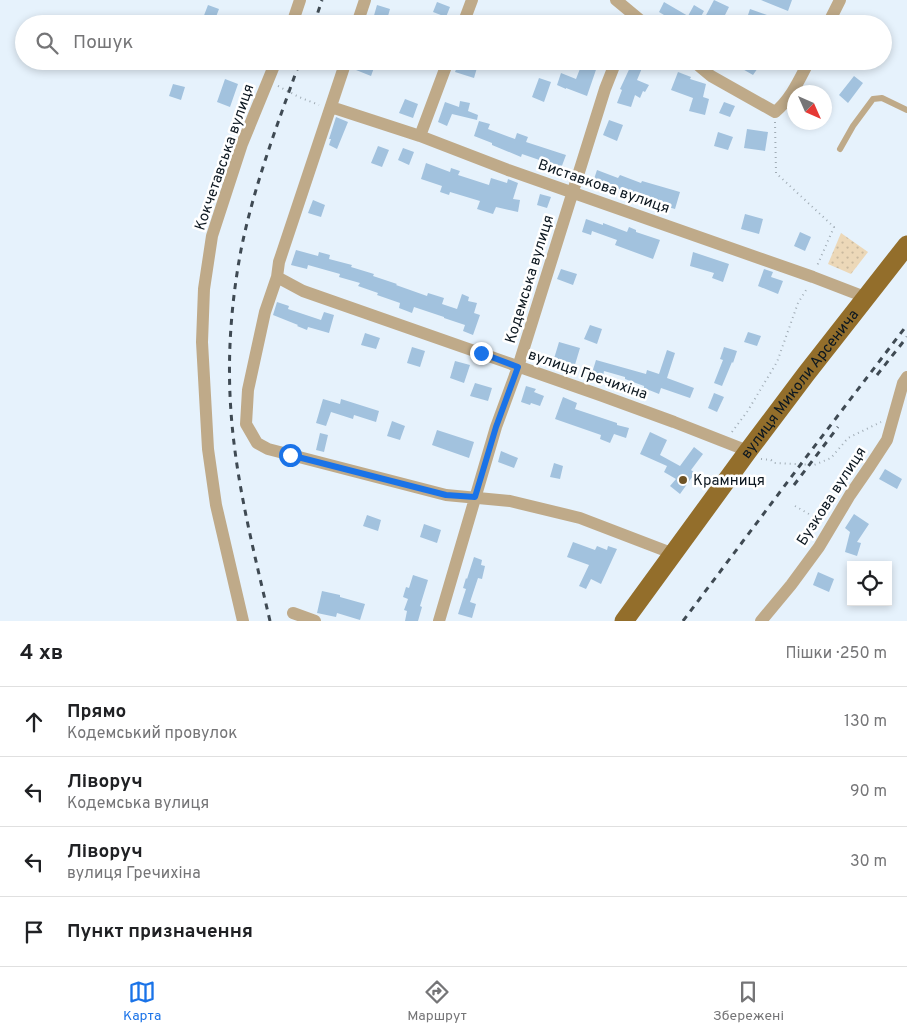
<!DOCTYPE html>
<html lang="uk">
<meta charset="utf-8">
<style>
body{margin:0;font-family:Overpass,sans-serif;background:#f2f2f2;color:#202124}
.controls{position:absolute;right:15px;bottom:15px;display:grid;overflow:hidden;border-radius:0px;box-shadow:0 2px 8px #0003}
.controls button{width:45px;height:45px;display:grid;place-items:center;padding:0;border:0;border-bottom:1px solid #e0e0e0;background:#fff;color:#202124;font:25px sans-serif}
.compass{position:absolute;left:787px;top:85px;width:45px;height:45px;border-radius:50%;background:#fff;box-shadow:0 2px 8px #0003;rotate:135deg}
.stop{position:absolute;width:15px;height:15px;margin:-11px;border:4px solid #1a73e8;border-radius:50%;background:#fff}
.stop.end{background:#1a73e8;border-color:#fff;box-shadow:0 1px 5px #0008}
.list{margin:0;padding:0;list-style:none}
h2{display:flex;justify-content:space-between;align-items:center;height:65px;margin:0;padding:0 20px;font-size:21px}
h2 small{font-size:16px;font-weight:400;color:#757577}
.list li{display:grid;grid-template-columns:32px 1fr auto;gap:15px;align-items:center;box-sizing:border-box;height:70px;padding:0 20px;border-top:1px solid #e0e0e0}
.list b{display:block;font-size:19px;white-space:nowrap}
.list p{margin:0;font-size:16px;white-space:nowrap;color:#757577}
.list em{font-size:16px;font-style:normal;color:#757577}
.icon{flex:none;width:28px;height:28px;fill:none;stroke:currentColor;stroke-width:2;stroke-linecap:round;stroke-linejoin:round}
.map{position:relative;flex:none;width:907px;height:621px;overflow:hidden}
.search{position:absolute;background:#fff;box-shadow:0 2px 8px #0003;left:15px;right:15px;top:15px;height:55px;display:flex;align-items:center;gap:12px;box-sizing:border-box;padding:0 18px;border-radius:28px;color:#757577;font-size:19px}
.sheet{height:345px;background:#fff}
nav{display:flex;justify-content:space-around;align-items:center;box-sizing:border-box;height:70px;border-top:1px solid #e0e0e0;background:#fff;font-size:14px;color:#757577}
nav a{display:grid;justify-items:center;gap:2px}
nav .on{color:#1a73e8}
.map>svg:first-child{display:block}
.park{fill:url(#park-dots)}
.building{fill:#a2c2de}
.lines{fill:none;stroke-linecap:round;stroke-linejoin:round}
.path{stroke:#a0acb5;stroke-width:2;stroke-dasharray:1 4;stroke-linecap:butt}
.lane{stroke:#bfaa89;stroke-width:6}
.street{stroke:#bfaa89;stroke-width:12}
.primary{stroke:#936e2b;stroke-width:19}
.rail{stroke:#3f4a53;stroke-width:3;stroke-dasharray:6 6;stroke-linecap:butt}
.route{stroke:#1a73e8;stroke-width:6}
.poi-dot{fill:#6e5325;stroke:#fff;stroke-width:2}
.labels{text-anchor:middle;stroke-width:5;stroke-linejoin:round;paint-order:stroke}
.street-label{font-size:15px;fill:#0d1821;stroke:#fff}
.poi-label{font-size:15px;fill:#0d1821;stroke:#fff;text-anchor:start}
</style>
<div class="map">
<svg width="907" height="621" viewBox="0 0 907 621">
<defs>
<pattern id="park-dots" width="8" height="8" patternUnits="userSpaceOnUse" patternTransform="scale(1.25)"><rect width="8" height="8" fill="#ecd8b8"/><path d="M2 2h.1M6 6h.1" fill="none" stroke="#c9b99e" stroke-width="1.8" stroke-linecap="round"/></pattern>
</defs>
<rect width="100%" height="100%" fill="#e6f2fc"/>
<path class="park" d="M841 233 868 252 851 274 828 264Z"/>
<path class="building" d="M714 0 729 7 722 21 714 17 711 23 704 19Z
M761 0H792L788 11Z
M437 2 450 7 446 17 433 12Z
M664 2 688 16 694 5 704 11 698 22 702 24H679L659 12Z
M208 5 219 9 214 22 203 18Z
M377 5 390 9 386 23 373 19Z
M750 9 767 15 764 24H745Z
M247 15 270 22V24H244Z
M360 61H365L375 65 371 76 356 70Z
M464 61H479L474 78 455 72 459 62 463 64Z
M583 61H599L587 96 566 88V89L557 85 561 73 576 79Z
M633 61H645L637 80 649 85 645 92 643 91 640 98 635 95 631 107 617 103 622 90 620 89Z
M742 61H754L760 65 753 75 739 67Z
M678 72 691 77 690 79 706 84 703 97 709 99 705 115 689 111 693 98 671 90Z
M854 76 863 83 848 103 839 95Z
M539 78 551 82 544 102 532 97Z
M225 79 238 84 230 107 217 102Z
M173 84 185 87 181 100 169 96Z
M405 99 418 104 413 118 399 113Z
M460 101 470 103 468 111 478 115 477 120 452 114 447 126 438 122 445 102 459 107Z
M724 102 735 106 730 117 719 113Z
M336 117 348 122 337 149 329 145 331 139H329Z
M609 120 623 125 617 141 603 135Z
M479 121 490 124 488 129 515 139 517 133 528 137 526 142 566 155 560 171 550 167 551 164 522 154 521 157 492 145V143L474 136Z
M747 129 768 132 765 151 744 148Z
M718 132 733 137 728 150 714 146Z
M378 146 389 150 382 167 371 163Z
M403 148 414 152 409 165 398 160Z
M426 163 450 172 451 168 460 171 458 175 489 185 491 178 507 183 508 179 518 183 513 199 520 200 518 212 496 207 493 214 477 209 480 201 450 192 449 195 440 192 442 186 421 179Z
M597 170 618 178 620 175 641 183 642 181 680 192 675 209 658 204 659 202 630 192 629 193 594 179Z
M540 194 551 197 547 208 537 205Z
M313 200 325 205 321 217 308 213Z
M745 214 763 219 759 234 741 229Z
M586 219 603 225V223L627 232 629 227 636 230V232L660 240 653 259 615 245 617 240 592 231 591 235 582 232Z
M800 232 811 237 805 251 794 246Z
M296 250 318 256 319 252 330 255 329 259 352 265 351 267 374 274 373 276 397 284 396 285 427 296 428 293 444 298 442 304 457 309 462 294 469 297 468 301 477 303 474 313 480 315 473 335 463 331 465 325 444 318V317L414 307 412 313 399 308 400 303 377 295 378 293 358 286 360 283 339 277 340 274 308 265 307 269 291 265Z
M693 252 729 264 723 282 712 278 714 273 690 266Z
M561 269 577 274 573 285 557 279Z
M764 269 773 272 771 277 783 281 778 294 758 286Z
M277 302 289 306 288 309 321 320 324 312 334 315 329 333 308 327 307 330 297 326 298 325 273 315Z
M590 325 602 329 597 344 584 339Z
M748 332 761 336 757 346 744 342Z
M365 333 380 338 376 349 361 345Z
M559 342 580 348 574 368 553 362Z
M412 347 425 351 420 367 407 363Z
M724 347 737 351 733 363 732 362 722 386 714 383 723 360 720 359Z
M667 350 675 353 667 378 694 388 690 398 661 388 659 394 644 388V386L625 379V377L604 371 603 376 592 373 596 360 646 374 647 370 659 374Z
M455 361 470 365 464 383 450 378Z
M475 383 492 388 488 401 470 396Z
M526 386 536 389 534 392 544 396 540 406 531 403 530 405 521 402Z
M714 393 724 397 717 412 708 408Z
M563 397 577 403 575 409 617 423V425L629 428 626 438 614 434 610 443 600 439 601 435 555 419Z
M323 399 340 404 341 399 379 411 376 422 354 415 353 419 331 412 326 426 316 423Z
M392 421 405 426 400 440 387 436Z
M437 430 474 442 469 458 432 445Z
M650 432 667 440 660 455 680 466 694 447 703 454 691 470 695 473 680 494 670 486 676 479 664 472 667 466 640 454Z
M320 433 328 435 324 452 316 450Z
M501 451 518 458 514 468 498 462Z
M554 463 563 466 560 479 550 477Z
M885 469 902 479 897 489 879 479Z
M854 514 869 524 857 542 861 543 857 556 845 552 850 532 845 528Z
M367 515 381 520 378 531 363 526Z
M424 524 441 530 437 543 420 537Z
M573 542 595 550 597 546 607 550 608 546 617 549 601 584 591 579 586 589 579 586 589 565 567 557Z
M474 557 482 560 481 565 485 566 482 579 478 578 470 602 476 604 472 618 458 614 466 589 463 588 466 578 467 579Z
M818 572 834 579 829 592 813 585Z
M413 575 428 580 420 606 422 607 418 621H405L407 611 404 610 408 599 403 597 406 587 409 588Z
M322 591 340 595V597L365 604 360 620 337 613 336 617 317 613Z"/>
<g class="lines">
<path class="path" d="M278 86 299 97 319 105
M775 122 776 173 834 227 817 266
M732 432 747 412 777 362 798 303 808 287
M761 459 771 460 774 463 814 465 831 458 848 438 881 422
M795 506 821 521"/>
<path class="lane" d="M840 149 853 126 873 99 882 98 907 110"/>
<path class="street" d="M616 0 645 24
M292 24 300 0
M357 24 365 0
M463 24 472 0
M828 24 840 0
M346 61 279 262 277 277 265 312 248 390 246 424 257 443 268 449 446 495 510 501 580 518 674 554
M693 61 711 76 775 112C791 99 799 80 809 61
M331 107 420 136 508 170 813 277 865 297
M420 136 448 61
M277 277 303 291 600 395 674 422 748 451
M293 613 315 621
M243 621 216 505 208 449 202 342 204 289 212 236 242 144 276 61
M439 621 496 427 518 367 605 89 616 61
M761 621 791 585 819 547 850 495 870 466 887 440 903 383 907 377"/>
<path class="primary" id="s1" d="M624 621 748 451 806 374 907 245"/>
<path class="rail" d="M314 24 322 0
M877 375 907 337
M794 485 838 427
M270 621C254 552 236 483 231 412 227 358 231 303 241 250 254 185 278 123 300 61
M683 621 801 464 907 325"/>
</g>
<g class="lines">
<path class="route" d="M290 455 446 495 475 497 496 427 518 367 481 353"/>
</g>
<circle class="poi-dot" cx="683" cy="480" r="5"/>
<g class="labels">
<g class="street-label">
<text transform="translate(224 157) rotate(-71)" y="5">Кокчетавська вулиця</text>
<text transform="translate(604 186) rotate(19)" y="5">Виставкова вулиця</text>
<text transform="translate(529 279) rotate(-73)" y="5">Кодемська вулиця</text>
<text transform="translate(588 374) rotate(19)" y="5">вулиця Гречихіна</text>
<text dy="5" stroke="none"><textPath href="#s1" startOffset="295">вулиця Миколи Арсенича</textPath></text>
<text transform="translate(831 496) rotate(-57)" y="5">Бузкова вулиця</text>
</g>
<g class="poi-label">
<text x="693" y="485">Крамниця</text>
</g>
</g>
</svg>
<div class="controls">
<button><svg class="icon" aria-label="locate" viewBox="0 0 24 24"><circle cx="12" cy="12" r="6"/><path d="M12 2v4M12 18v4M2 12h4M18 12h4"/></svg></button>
</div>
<svg class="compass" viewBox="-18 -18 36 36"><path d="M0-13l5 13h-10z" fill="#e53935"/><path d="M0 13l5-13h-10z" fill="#757577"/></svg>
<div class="stop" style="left:290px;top:455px"></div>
<div class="stop end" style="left:481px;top:353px"></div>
<div class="search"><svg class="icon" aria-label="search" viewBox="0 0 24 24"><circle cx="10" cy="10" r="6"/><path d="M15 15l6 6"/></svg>Пошук</div>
</div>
<section class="sheet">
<h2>4 хв<small>Пішки · 250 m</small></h2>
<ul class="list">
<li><svg class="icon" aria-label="ahead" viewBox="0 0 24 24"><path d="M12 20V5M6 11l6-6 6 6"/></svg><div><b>Прямо</b><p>Кодемський провулок</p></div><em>130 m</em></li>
<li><svg class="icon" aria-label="left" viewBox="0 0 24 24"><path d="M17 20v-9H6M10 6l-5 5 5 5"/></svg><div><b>Ліворуч</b><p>Кодемська вулиця</p></div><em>90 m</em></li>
<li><svg class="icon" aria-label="left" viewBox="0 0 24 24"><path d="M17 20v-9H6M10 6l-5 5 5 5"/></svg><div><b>Ліворуч</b><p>вулиця Гречихіна</p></div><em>30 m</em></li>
<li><svg class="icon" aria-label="arrive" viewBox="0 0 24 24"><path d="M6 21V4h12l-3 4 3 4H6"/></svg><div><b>Пункт призначення</b></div></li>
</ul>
</section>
<nav>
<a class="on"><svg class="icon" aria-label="map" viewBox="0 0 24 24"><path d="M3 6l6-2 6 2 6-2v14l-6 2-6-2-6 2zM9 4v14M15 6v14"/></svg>Карта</a>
<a><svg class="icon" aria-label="directions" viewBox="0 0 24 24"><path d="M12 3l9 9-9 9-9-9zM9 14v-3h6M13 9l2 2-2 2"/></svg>Маршрут</a>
<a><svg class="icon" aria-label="saved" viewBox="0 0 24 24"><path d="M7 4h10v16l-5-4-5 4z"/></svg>Збережені</a>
</nav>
